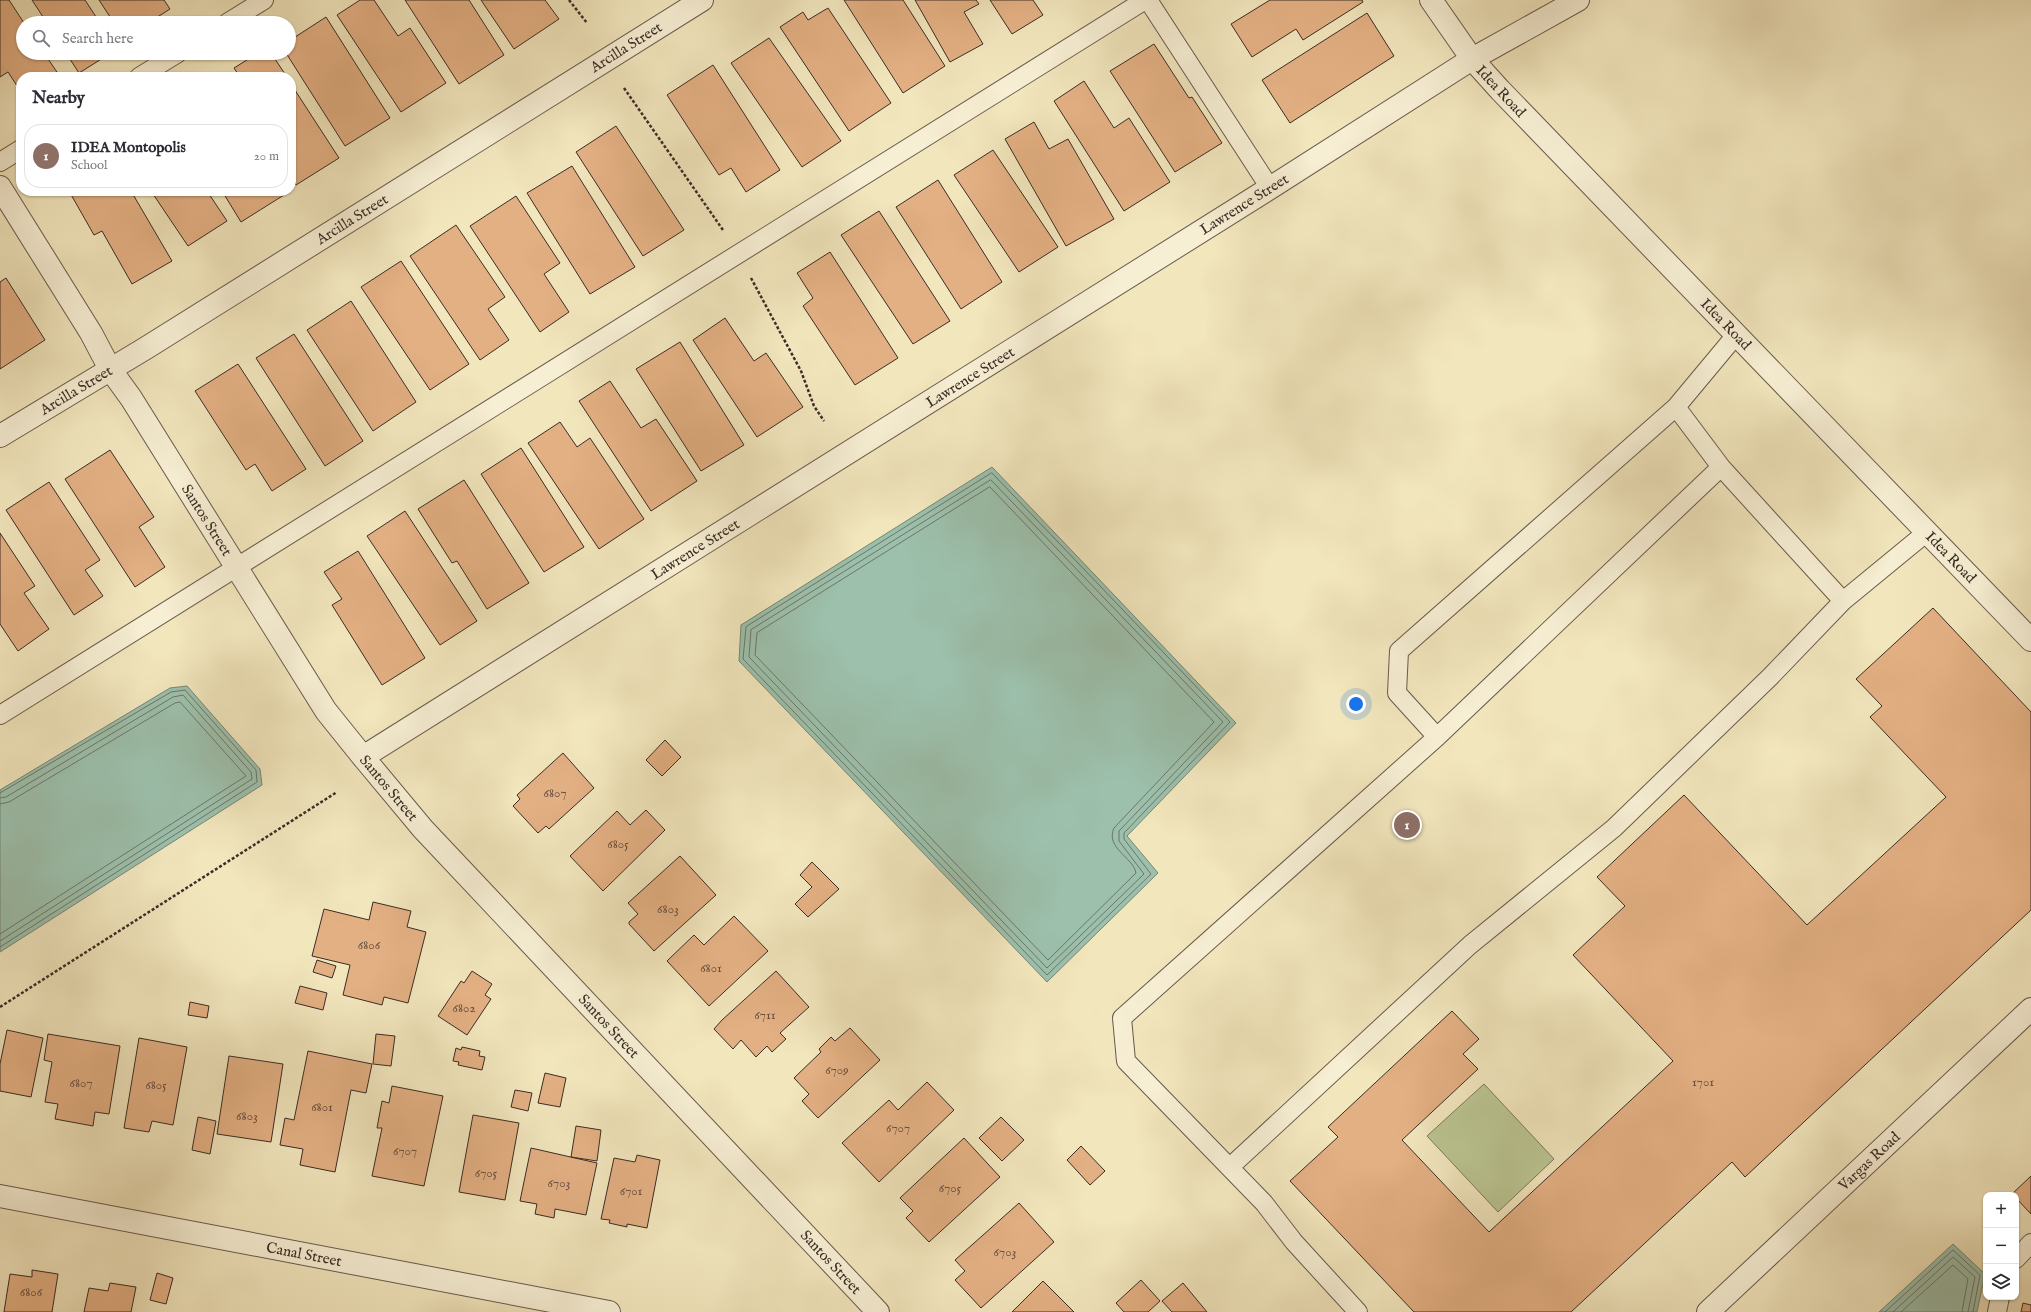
<!DOCTYPE html>
<meta charset="utf-8">
<style>
body{margin:0;font-family:"IM FELL English",serif;background:#f2f2f3;color:#2b2b33}
.controls{position:absolute;right:12px;bottom:12px;display:grid;overflow:hidden;border-radius:8px;box-shadow:0 1px 3px #0004}
.controls button{width:36px;height:36px;display:grid;place-items:center;padding:0;border:0;border-bottom:1px solid #e1e1e2;background:#fff;color:#2b2b33;font:20px sans-serif}
.you{position:absolute;left:1356px;top:704px;width:14px;height:14px;margin:-10px;border:3px solid #fff;border-radius:50%;background:#1a73e8;box-shadow:0 0 0 6px #1a73e833}
.badge{display:grid;place-items:center;width:26px;height:26px;border-radius:50%;background:#d93025;color:#fff;font-size:13px;font-weight:700}
.pin{position:absolute;translate:-50% -50%;border:2px solid #fff;box-shadow:0 1px 4px #0006}
.list{margin:0;padding:0;list-style:none}
h2{display:flex;justify-content:space-between;align-items:center;height:52px;margin:0;padding:0 16px;font-size:17px}
h2 small{font-size:13px;font-weight:400;color:#7c7c81}
.list li{display:grid;grid-template-columns:26px 1fr auto;gap:12px;align-items:center;box-sizing:border-box;height:64px;margin:0 8px 8px;padding:0 8px;border:1px solid #e1e1e2;border-radius:16px}
.list b{display:block;font-size:15px;white-space:nowrap}
.list p{margin:0;font-size:13px;white-space:nowrap;color:#7c7c81}
.list em{font-size:13px;font-style:normal;color:#7c7c81}
.icon{flex:none;width:22px;height:22px;fill:none;stroke:currentColor;stroke-width:2;stroke-linecap:round;stroke-linejoin:round}
.map{position:relative;flex:none;width:2031px;height:1312px;overflow:hidden}
.search{position:absolute;background:#fff;box-shadow:0 1px 3px #0004;left:16px;top:16px;width:280px;height:44px;display:flex;align-items:center;gap:10px;box-sizing:border-box;padding:0 14px;border-radius:22px;color:#7c7c81;font-size:15px}
.panel{position:absolute;background:#fff;box-shadow:0 1px 3px #0004;left:16px;top:72px;width:280px;height:124px;border-radius:16px}
.map>svg:first-child{display:block}
.green{fill:#bac591;stroke:#7a785c}
.water{fill:#9cc0ac;stroke:#758576}
.lines{fill:none;stroke-linecap:round;stroke-linejoin:round}
.shore{stroke:#6c7669;stroke-width:1}
.building{fill:#e3b083;stroke:#3b2c26}
.service-casing{stroke:#695a4c;stroke-width:20}
.minor-casing{stroke:#695a4c;stroke-width:24}
.tertiary-casing{stroke:#695a4c;stroke-width:24}
.path{stroke:#3b2c26;stroke-width:2.5;stroke-dasharray:3 2;stroke-linecap:butt}
.service{stroke:#f7efd4;stroke-width:18}
.minor{stroke:#f7efd4;stroke-width:22}
.tertiary{stroke:#f7efd4;stroke-width:22}
.labels{text-anchor:middle;stroke-width:3;stroke-linejoin:round;paint-order:stroke}
.number-label{font-size:13px;fill:#654d3d}
.street-label{font-size:15px;fill:#3b2c26;stroke:#f7efd4}
</style>
<div class="map">
<svg width="2031" height="1312" viewBox="0 0 2031 1312">
<rect width="100%" height="100%" fill="#f2e6bd"/>
<filter id="stains"><feTurbulence type="fractalNoise" baseFrequency=".005" numOctaves="4"/><feColorMatrix values="0 0 0 0 .2 0 0 0 0 .09 0 0 0 0 .02 0 0 0 .5 -.17"/></filter>
<radialGradient id="worn" r=".72"><stop offset=".6" stop-color="#630" stop-opacity="0"/><stop offset="1" stop-color="#630" stop-opacity=".3"/></radialGradient>
<path class="green" d="M1484 1084 1554 1159 1498 1212 1427 1136Z"/>
<path class="water" d="M992 467 1236 723 1127 836 1158 873 1047 982 739 661 741 625Z
M187 686 260 769 262 785 0 952V790L170 688Z
M1953 1244 1985 1274 1977 1312H1879Z"/>
<g class="lines">
<path class="shore" d="M992 473 1230 722 1124 833V839L1151 874 1047 975 743 659 746 627Z
M991 480 1223 722 1119 831V841L1144 874 1047 968 749 657 751 630Z
M990 487 1214 722 1114 828C1105 848 1133 857 1136 873L1048 960 755 655 757 633Z
M0 793 171 692 185 690 256 770 257 782 0 947
M0 798 6 797 173 697 183 695 251 772 252 779 0 941
M0 804 9 802 175 703 180 702 246 776 0 934
M1885 1312 1953 1250 1980 1275 1973 1312
M1893 1312 1953 1257 1975 1277 1968 1312
M1901 1312 1953 1265 1968 1279 1962 1312"/>
</g>
<path class="building" d="M0 0H9L24 23 23 53H44L59 75 56 77H21V92L8 72 0 77Z
M32 0H85L100 23H47Z
M99 0H164L170 9 148 23H114Z
M360 0H374L398 36 410 28 446 83 401 112 337 15Z
M405 0H469L504 55 459 84Z
M481 0H545L559 19 514 49Z
M844 0H903L945 66 903 93Z
M915 0H976L979 4 964 12 983 44 950 62Z
M990 0H1033L1043 15 1012 34Z
M1270 0H1362L1363 2 1303 40 1296 29 1252 57 1231 24Z
M828 8 891 103 849 131 780 27 803 12 808 20Z
M1367 13 1394 56 1290 123 1262 80Z
M326 17 390 118 345 146 286 53H289V41Z
M769 38 841 141 802 167 731 63Z
M1154 44 1189 98 1192 97 1222 143 1175 172 1110 71Z
M66 53H111L79 73Z
M258 53H271L287 77H240L234 68Z
M713 65 780 170 746 192 731 168 719 175 667 95Z
M1084 81 1114 128 1129 118 1170 182 1124 211 1054 101Z
M291 84 339 158 296 185 291 177Z
M1034 122 1049 149 1068 139 1114 219 1066 246 1005 139Z
M616 126 684 230 643 256 576 152Z
M993 150 1058 247 1019 272 954 175Z
M572 166 635 267 590 294 527 193Z
M938 180 1002 282 961 309 896 207Z
M69 191H131L172 261 132 284 102 231 94 235Z
M151 191H207L227 221 188 246Z
M222 191H282L284 195 241 222Z
M516 196 560 263 544 274 569 312 540 332 470 226Z
M879 211 950 321 913 344 841 235Z
M456 225 505 297 488 309 509 340 480 360 410 256Z
M830 252 898 358 855 385 803 306 813 298 797 273Z
M401 261 469 364 430 390 361 287Z
M6 278 45 340 0 369V282Z
M351 301 416 402 373 431 307 330Z
M725 318 754 361 766 353 803 407 757 437 693 340Z
M294 334 363 441 325 466 256 358Z
M680 342 744 445 701 471 636 369Z
M238 364 306 469 272 491 255 464 246 470 195 391Z
M610 381 641 428 656 419 697 481 651 511 579 401Z
M560 422 577 447 590 438 644 519 599 549 528 443Z
M521 448 584 547 544 572 481 474Z
M110 450 154 517 139 527 165 567 135 587 65 479Z
M464 480 529 583 487 609 457 561 452 563 418 509Z
M49 482 100 560 85 570 103 596 74 615 6 510Z
M405 511 477 621 440 645 367 536Z
M0 533 35 586 24 593 49 629 18 651 0 624Z
M358 551 425 658 382 685 332 605 342 599 324 572Z
M1933 608 2031 712V910L1745 1177 1732 1162 1571 1312H1414L1290 1181 1338 1137 1328 1127 1452 1011 1479 1039 1463 1054 1478 1069 1402 1140 1489 1232 1673 1061 1573 955 1625 906 1597 877 1684 795 1807 925 1946 797 1870 717 1882 706 1856 679Z
M665 740 681 757 662 776 646 760Z
M563 753 594 788 549 829 546 826 538 833 513 806 520 799 517 795Z
M646 810 665 830 603 891 570 856 617 811 630 825Z
M680 856 716 895 654 951 629 924V922L638 914 628 903Z
M812 862 839 889 808 917 795 904 812 887 800 875Z
M373 902 411 911 407 927 426 932 408 1003 384 997 382 1005 343 995 350 965 312 956 324 909 369 920Z
M734 916 768 951 709 1006 667 961 694 935 704 945Z
M317 960 336 966 332 978 313 972Z
M472 971 492 984 485 995 491 999 467 1035 438 1016 461 981 464 983Z
M776 971 809 1007 780 1033 786 1039 772 1052 767 1046 756 1057 741 1040 733 1049 714 1029 722 1020Z
M300 986 327 993 323 1010 295 1003Z
M190 1002 209 1006 207 1018 188 1015Z
M850 1028 880 1060 818 1118 802 1101 809 1094 794 1078 821 1052 819 1049 831 1037 835 1041Z
M7 1030 43 1038 31 1097 0 1091V1064Z
M48 1034 120 1046 109 1114 95 1112 93 1126 55 1119 58 1104 45 1102 52 1062 44 1060Z
M376 1034 395 1036 391 1066 373 1064Z
M139 1038 187 1047 173 1125 152 1121 149 1132 124 1128Z
M462 1047 480 1051 479 1056 485 1057 482 1070 458 1065 459 1062 453 1061 456 1048 461 1050Z
M308 1051 372 1064 366 1093 351 1090 335 1172 300 1165 303 1149 280 1145 285 1118 294 1120Z
M229 1056 283 1064 271 1142 217 1134Z
M545 1073 566 1078 560 1107 538 1103Z
M927 1082 954 1110 879 1182 842 1143 889 1100 898 1110Z
M392 1086 443 1096 424 1186 372 1176 382 1128H377L382 1101 389 1103Z
M515 1090 532 1093 528 1111 511 1107Z
M473 1115 519 1123 505 1200 459 1192Z
M198 1117 216 1121 210 1154 192 1150Z
M1001 1117 1024 1140 1002 1161 979 1138Z
M576 1126 601 1130 597 1161 571 1157Z
M964 1138 1000 1177 929 1242 906 1218 913 1211 900 1198Z
M1081 1146 1105 1171 1090 1185 1067 1160Z
M531 1148 597 1163 586 1215 555 1209 554 1218 535 1214 537 1204 520 1201Z
M637 1155 660 1160 647 1228 627 1224V1227L609 1223 610 1220 601 1219 614 1158 635 1162Z
M2031 1176V1214L2016 1198V1195L2012 1194Z
M1019 1203 1054 1242 981 1308 955 1280 965 1271 955 1260Z
M32 1270 58 1274 52 1312H4L10 1274 32 1277Z
M157 1273 173 1278 166 1304 150 1300Z
M1141 1280 1160 1301 1148 1312H1124L1116 1303Z
M1043 1281 1074 1312H1012Z
M110 1283 136 1287 131 1312H84L89 1288 108 1291Z
M1183 1283 1207 1312H1172L1162 1301Z
M2023 1303 2031 1305V1312H2021Z"/>
<g class="lines">
<g class="service-casing">
<path id="service" d="M1148 0 1270 188
M227 23 264 0
M139 77 178 53
M0 162 21 149
M1736 335 1676 407 1721 467 1843 601
M0 715 1145 0
M1437 737 1397 693 1399 651 1676 407
M1230 1167 1470 945 1614 828 1770 677 1843 601 1927 532
M2016 1259 2031 1243
M1358 1312 1294 1242 1264 1203 1126 1061 1122 1018 1437 737 1721 467
M1997 1312 2000 1297"/>
</g>
<g class="minor-casing">
<path id="minor" d="M1431 0 1472 59 1500 90 2031 640
M0 187 91 333 110 369 131 398 326 711 363 757 423 829 878 1312
M0 436 146 348 702 0
M363 757 1270 188 1472 59 1578 0
M0 1196 609 1312"/>
</g>
<g class="tertiary-casing">
<path id="tertiary" d="M1708 1312 2031 1009"/>
</g>
<path class="path" d="M569 0 587 23
M624 88 723 230
M751 278 801 371 814 406 824 421
M0 1007 337 792"/>
<use href="#service" class="service"/>
<use href="#minor" class="minor"/>
<use href="#tertiary" class="tertiary"/>
</g>
<g class="labels">
<g class="number-label">
<text x="555" y="797">6807</text>
<text x="618" y="848">6805</text>
<text x="668" y="913">6803</text>
<text x="369" y="949">6806</text>
<text x="711" y="972">6801</text>
<text x="464" y="1012">6802</text>
<text x="765" y="1019">6711</text>
<text x="837" y="1074">6709</text>
<text x="1703" y="1086">1701</text>
<text x="81" y="1087">6807</text>
<text x="156" y="1089">6805</text>
<text x="322" y="1111">6801</text>
<text x="247" y="1120">6803</text>
<text x="898" y="1132">6707</text>
<text x="405" y="1155">6707</text>
<text x="486" y="1177">6705</text>
<text x="559" y="1187">6703</text>
<text x="950" y="1192">6705</text>
<text x="631" y="1195">6701</text>
<text x="1005" y="1256">6703</text>
<text x="31" y="1296">6806</text>
</g>
<g class="street-label">
<text transform="translate(626 47) rotate(-32)" y="5">Arcilla Street</text>
<text transform="translate(1501 91) rotate(47)" y="5">Idea Road</text>
<text transform="translate(1244 204) rotate(-32)" y="5">Lawrence Street</text>
<text transform="translate(352 219) rotate(-32)" y="5">Arcilla Street</text>
<text transform="translate(1726 324) rotate(46)" y="5">Idea Road</text>
<text transform="translate(970 377) rotate(-32)" y="5">Lawrence Street</text>
<text transform="translate(76 390) rotate(-31)" y="5">Arcilla Street</text>
<text transform="translate(207 520) rotate(58)" y="5">Santos Street</text>
<text transform="translate(695 549) rotate(-32)" y="5">Lawrence Street</text>
<text transform="translate(1951 557) rotate(46)" y="5">Idea Road</text>
<text transform="translate(389 788) rotate(50)" y="5">Santos Street</text>
<text transform="translate(609 1026) rotate(47)" y="5">Santos Street</text>
<text transform="translate(1869 1161) rotate(-43)" y="5">Vargas Road</text>
<text transform="translate(304 1254) rotate(11)" y="5">Canal Street</text>
<text transform="translate(831 1262) rotate(47)" y="5">Santos Street</text>
</g>
</g>
<rect width="100%" height="100%" filter="url(#stains)"/>
<rect width="100%" height="100%" fill="url(#worn)"/>
</svg>
<div class="controls">
<button>+</button>
<button>−</button>
<button><svg class="icon" aria-label="layers" viewBox="0 0 24 24"><path d="M12 4l9 5-9 5-9-5zM3 14l9 5 9-5"/></svg></button>
</div>
<div class="you"></div>
<div class="pin badge" style="left:1407px;top:825px;background:#8d6e63">1</div>
<div class="search"><svg class="icon" aria-label="search" viewBox="0 0 24 24"><circle cx="10" cy="10" r="6"/><path d="M15 15l6 6"/></svg>Search here</div>
<section class="panel">
<h2>Nearby<small></small></h2>
<ul class="list">
<li><span class="badge" style="background:#8d6e63">1</span><div><b>IDEA Montopolis</b><p>School</p></div><em>20 m</em></li>
</ul>
</section>
</div>
